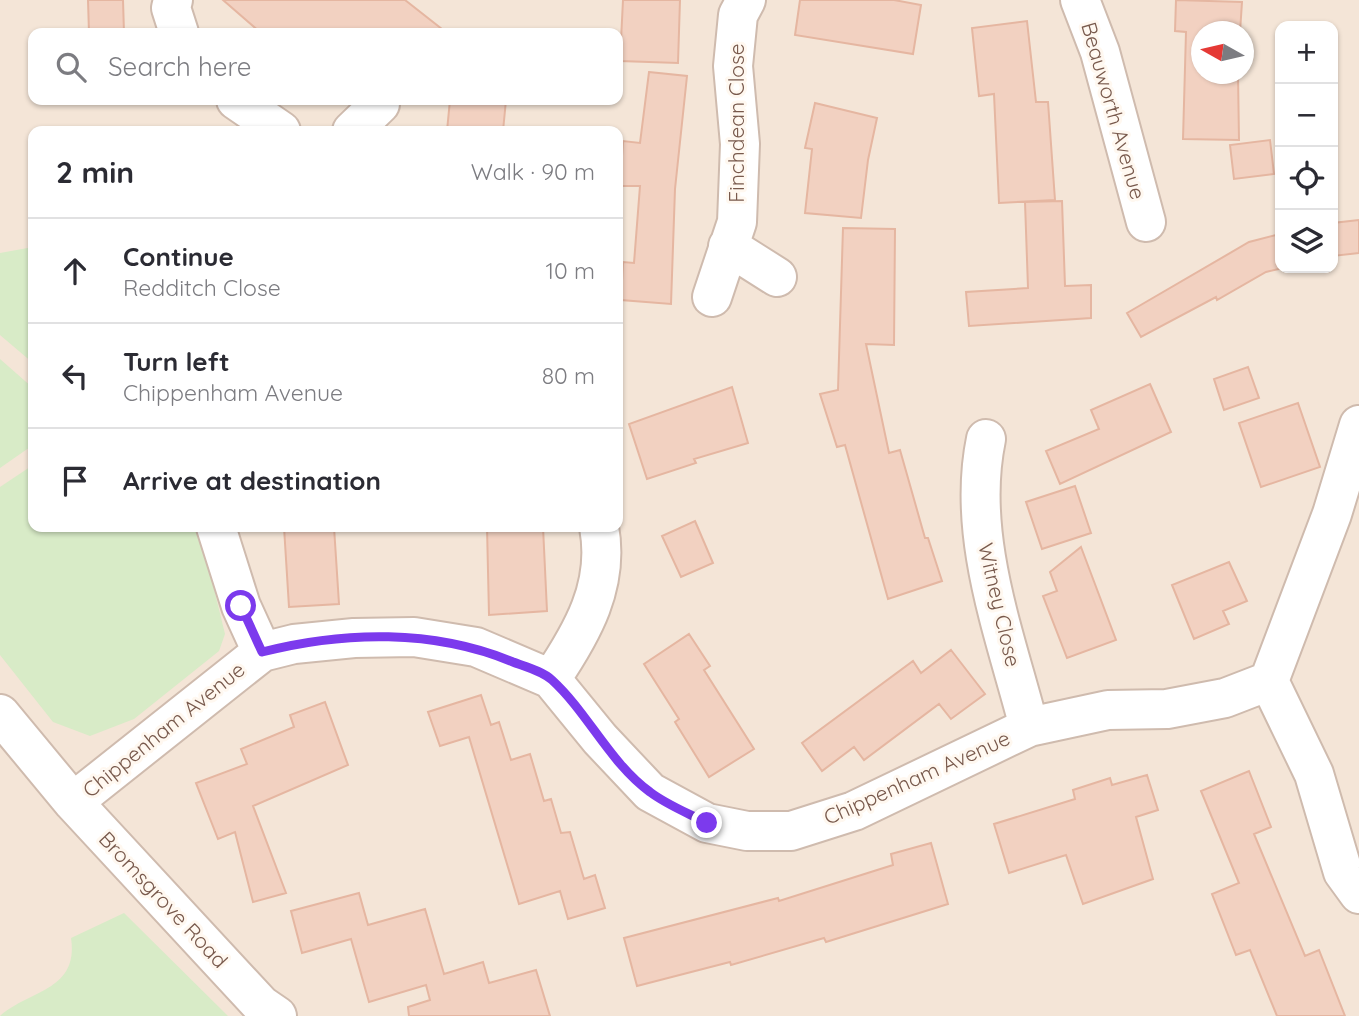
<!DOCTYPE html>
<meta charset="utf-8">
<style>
body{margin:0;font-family:Quicksand,sans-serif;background:#f2f2f3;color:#2b2b33}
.controls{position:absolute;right:21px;top:21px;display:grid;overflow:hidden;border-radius:14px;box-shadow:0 2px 5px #0004}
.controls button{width:63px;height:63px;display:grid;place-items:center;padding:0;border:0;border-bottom:2px solid #e1e1e2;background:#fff;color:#2b2b33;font:35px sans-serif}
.compass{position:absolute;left:1191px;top:21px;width:63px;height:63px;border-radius:50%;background:#fff;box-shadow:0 2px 5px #0004;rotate:278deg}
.stop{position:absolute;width:21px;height:21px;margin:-16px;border:5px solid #7c3aed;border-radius:50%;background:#fff}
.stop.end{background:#7c3aed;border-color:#fff;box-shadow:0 2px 7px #0008}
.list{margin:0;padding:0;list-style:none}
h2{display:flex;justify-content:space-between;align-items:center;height:91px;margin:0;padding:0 28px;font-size:30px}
h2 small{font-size:23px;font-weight:400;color:#7c7c81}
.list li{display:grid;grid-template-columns:46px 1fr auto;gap:21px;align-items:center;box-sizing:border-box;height:105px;padding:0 28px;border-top:2px solid #e1e1e2}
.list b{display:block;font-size:26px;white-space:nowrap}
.list p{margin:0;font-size:23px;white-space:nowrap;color:#7c7c81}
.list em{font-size:23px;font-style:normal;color:#7c7c81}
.icon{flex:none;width:38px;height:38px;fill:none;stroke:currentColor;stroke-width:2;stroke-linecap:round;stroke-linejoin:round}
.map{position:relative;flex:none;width:1359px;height:1016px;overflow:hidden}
.search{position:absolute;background:#fff;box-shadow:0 2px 5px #0004;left:28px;top:28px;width:595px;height:77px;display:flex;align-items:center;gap:18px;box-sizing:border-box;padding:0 24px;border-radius:14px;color:#7c7c81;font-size:26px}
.panel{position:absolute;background:#fff;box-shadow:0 2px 5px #0004;left:28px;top:126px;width:595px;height:406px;border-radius:14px}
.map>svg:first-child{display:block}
.residential{fill:#f4e5d7;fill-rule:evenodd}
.green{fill:#d8ebc7}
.building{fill:#f2d1c1;stroke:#e5b6a1;stroke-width:2}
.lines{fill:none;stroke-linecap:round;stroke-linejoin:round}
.minor-casing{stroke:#cfbbae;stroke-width:42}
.minor{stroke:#fff;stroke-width:38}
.route{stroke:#7c3aed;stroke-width:9}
.labels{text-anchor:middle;stroke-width:6;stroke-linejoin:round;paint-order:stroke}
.street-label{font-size:21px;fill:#78594c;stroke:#fff8f0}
</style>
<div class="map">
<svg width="1359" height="1016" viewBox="0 0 1359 1016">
<rect width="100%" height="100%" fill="#fdf4e9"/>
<path class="residential" d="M0 0H1359V1016H0ZM1280 26H1333V268H1280ZM1202 32H1244V74H1202ZM33 33H618V100H33ZM33 131H618V527H33Z"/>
<path class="green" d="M33 247V363L0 335V253Z
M0 359 33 388V445L0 468Z
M33 465V527H199L225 634 219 651 134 719 90 736 53 722 0 655V487Z
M124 913 228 1016H0C29 990 79 991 71 938Z"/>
<path class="building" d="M88 0H123L124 33H89Z
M223 0H405L447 33H261Z
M623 0H680L678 63 620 61Z
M800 0H894L921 5 913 54 795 35Z
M1176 0 1242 2 1240 32H1201V74H1238L1239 140 1183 139 1186 32 1175 31Z
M1027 21 1036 102H1048L1055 200 999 203 994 94 979 96 972 28Z
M649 72 687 76 675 189 671 304 621 300 623 262 634 263 640 186H620L623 141 640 143Z
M450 100H506L503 131H447Z
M815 103 877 118 868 160 861 218 805 213 812 149 805 148Z
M1270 140 1274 174 1234 179 1230 145Z
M1062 201 1065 286 1091 285V318L969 326 966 292 1028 288 1025 202Z
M1359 220V253L1333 256V223Z
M843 228 895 229 894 345 866 344 889 453 900 450 925 538H928L942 581 888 599 845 445 837 447 820 394 838 390Z
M1280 234V268H1283L1266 272 1217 300 1216 297 1141 337 1127 313 1249 242Z
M1248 367 1259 398 1224 410 1214 379Z
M1150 384 1171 432 1060 484 1046 451 1099 429 1091 410Z
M732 387 748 443 694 459 696 463 647 479 629 424Z
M1298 403 1320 467 1261 487 1239 423Z
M1075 486 1091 533 1042 549 1026 502Z
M695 521 713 563 681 577 662 536Z
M284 527H334L339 604 289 607Z
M487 527H543L547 611 489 615Z
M1081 547 1116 640 1067 658 1043 596 1057 591 1050 572Z
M1229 562 1247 601 1223 611 1229 624 1194 639 1172 585Z
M689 634 710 666 704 670 754 749 709 777 675 722 679 719 644 664Z
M951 650 985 694 951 719 939 704 864 760 854 747 822 771 802 743 913 661 921 673Z
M481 695 491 725 499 722 511 760 530 754 544 801 551 799 561 833 570 832 584 879 595 875 605 908 568 919 560 891 519 904 469 737 440 746 428 712Z
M325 702 348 765 253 806 286 893 253 902 235 832 218 839 196 783 247 764 241 749 294 727 290 715Z
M1249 771 1271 827 1254 834 1305 956 1319 950 1345 1016H1277L1250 950 1236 955 1212 894 1239 883 1201 791Z
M1147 775 1158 810 1136 817 1153 879 1083 904 1066 855 1009 873 994 824 1075 799 1073 790 1110 778 1112 785Z
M931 843 948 904 826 942 824 938 731 965 730 962 637 986 624 938 778 898 779 901 893 865 891 854Z
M359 893 368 925 425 909 444 974 483 962 489 983 536 970 550 1016H409L408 1007 430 1000 426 985 369 1002 351 939 302 953 291 911Z"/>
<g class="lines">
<g class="minor-casing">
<path id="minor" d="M173 0 171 8 179 33
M1080 0 1100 52 1146 222
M236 100 281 131
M352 131 380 104
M728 246 777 277
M712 297 737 222 740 144 733 66 738 15 746 0
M986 439C966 535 1005 634 1029 727
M216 527 241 606 262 652
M551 679C582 633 610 585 599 527
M1269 681 1314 774 1343 872 1359 894
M0 714 73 802 261 1005 277 1016
M73 802 262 652 294 644 354 638 414 637 476 647 551 679 600 739 650 792 707 823 747 831H791L854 811 1029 727 1108 710 1167 709 1225 698 1269 681 1332 514 1359 425"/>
</g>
<use href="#minor" class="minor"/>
</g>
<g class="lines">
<path class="route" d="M241 606 262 652C344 631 434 629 513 662 526 667 542 671 552 680 588 713 610 763 650 792 667 805 688 813 707 823"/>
</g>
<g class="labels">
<g class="street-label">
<text transform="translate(1113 111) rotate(74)" y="7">Beauworth Avenue</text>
<text transform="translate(737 123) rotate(-90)" y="7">Finchdean Close</text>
<text transform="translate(999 605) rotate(77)" y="7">Witney Close</text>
<text transform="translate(164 730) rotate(-39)" y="7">Chippenham Avenue</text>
<text transform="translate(917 778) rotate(-24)" y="7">Chippenham Avenue</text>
<text transform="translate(163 900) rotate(47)" y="7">Bromsgrove Road</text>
</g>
</g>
</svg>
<div class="controls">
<button>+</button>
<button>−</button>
<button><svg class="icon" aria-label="locate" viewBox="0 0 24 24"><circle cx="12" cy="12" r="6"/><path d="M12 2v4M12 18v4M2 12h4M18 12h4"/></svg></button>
<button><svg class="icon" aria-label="layers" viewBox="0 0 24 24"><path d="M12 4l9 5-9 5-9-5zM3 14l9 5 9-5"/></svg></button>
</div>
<svg class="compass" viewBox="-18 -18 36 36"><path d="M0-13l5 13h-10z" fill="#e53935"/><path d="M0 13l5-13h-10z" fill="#7c7c81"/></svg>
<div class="stop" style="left:241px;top:606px"></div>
<div class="stop end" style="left:707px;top:823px"></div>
<div class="search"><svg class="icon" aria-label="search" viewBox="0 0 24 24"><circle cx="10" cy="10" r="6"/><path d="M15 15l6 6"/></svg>Search here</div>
<section class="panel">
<h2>2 min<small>Walk · 90 m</small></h2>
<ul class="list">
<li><svg class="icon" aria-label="ahead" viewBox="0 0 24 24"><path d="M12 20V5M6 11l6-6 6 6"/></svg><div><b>Continue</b><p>Redditch Close</p></div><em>10 m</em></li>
<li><svg class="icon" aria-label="left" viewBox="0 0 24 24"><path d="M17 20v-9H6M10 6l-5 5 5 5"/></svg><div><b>Turn left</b><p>Chippenham Avenue</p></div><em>80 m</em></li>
<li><svg class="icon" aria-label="arrive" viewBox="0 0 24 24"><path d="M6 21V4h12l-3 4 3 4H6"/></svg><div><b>Arrive at destination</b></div></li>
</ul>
</section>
</div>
